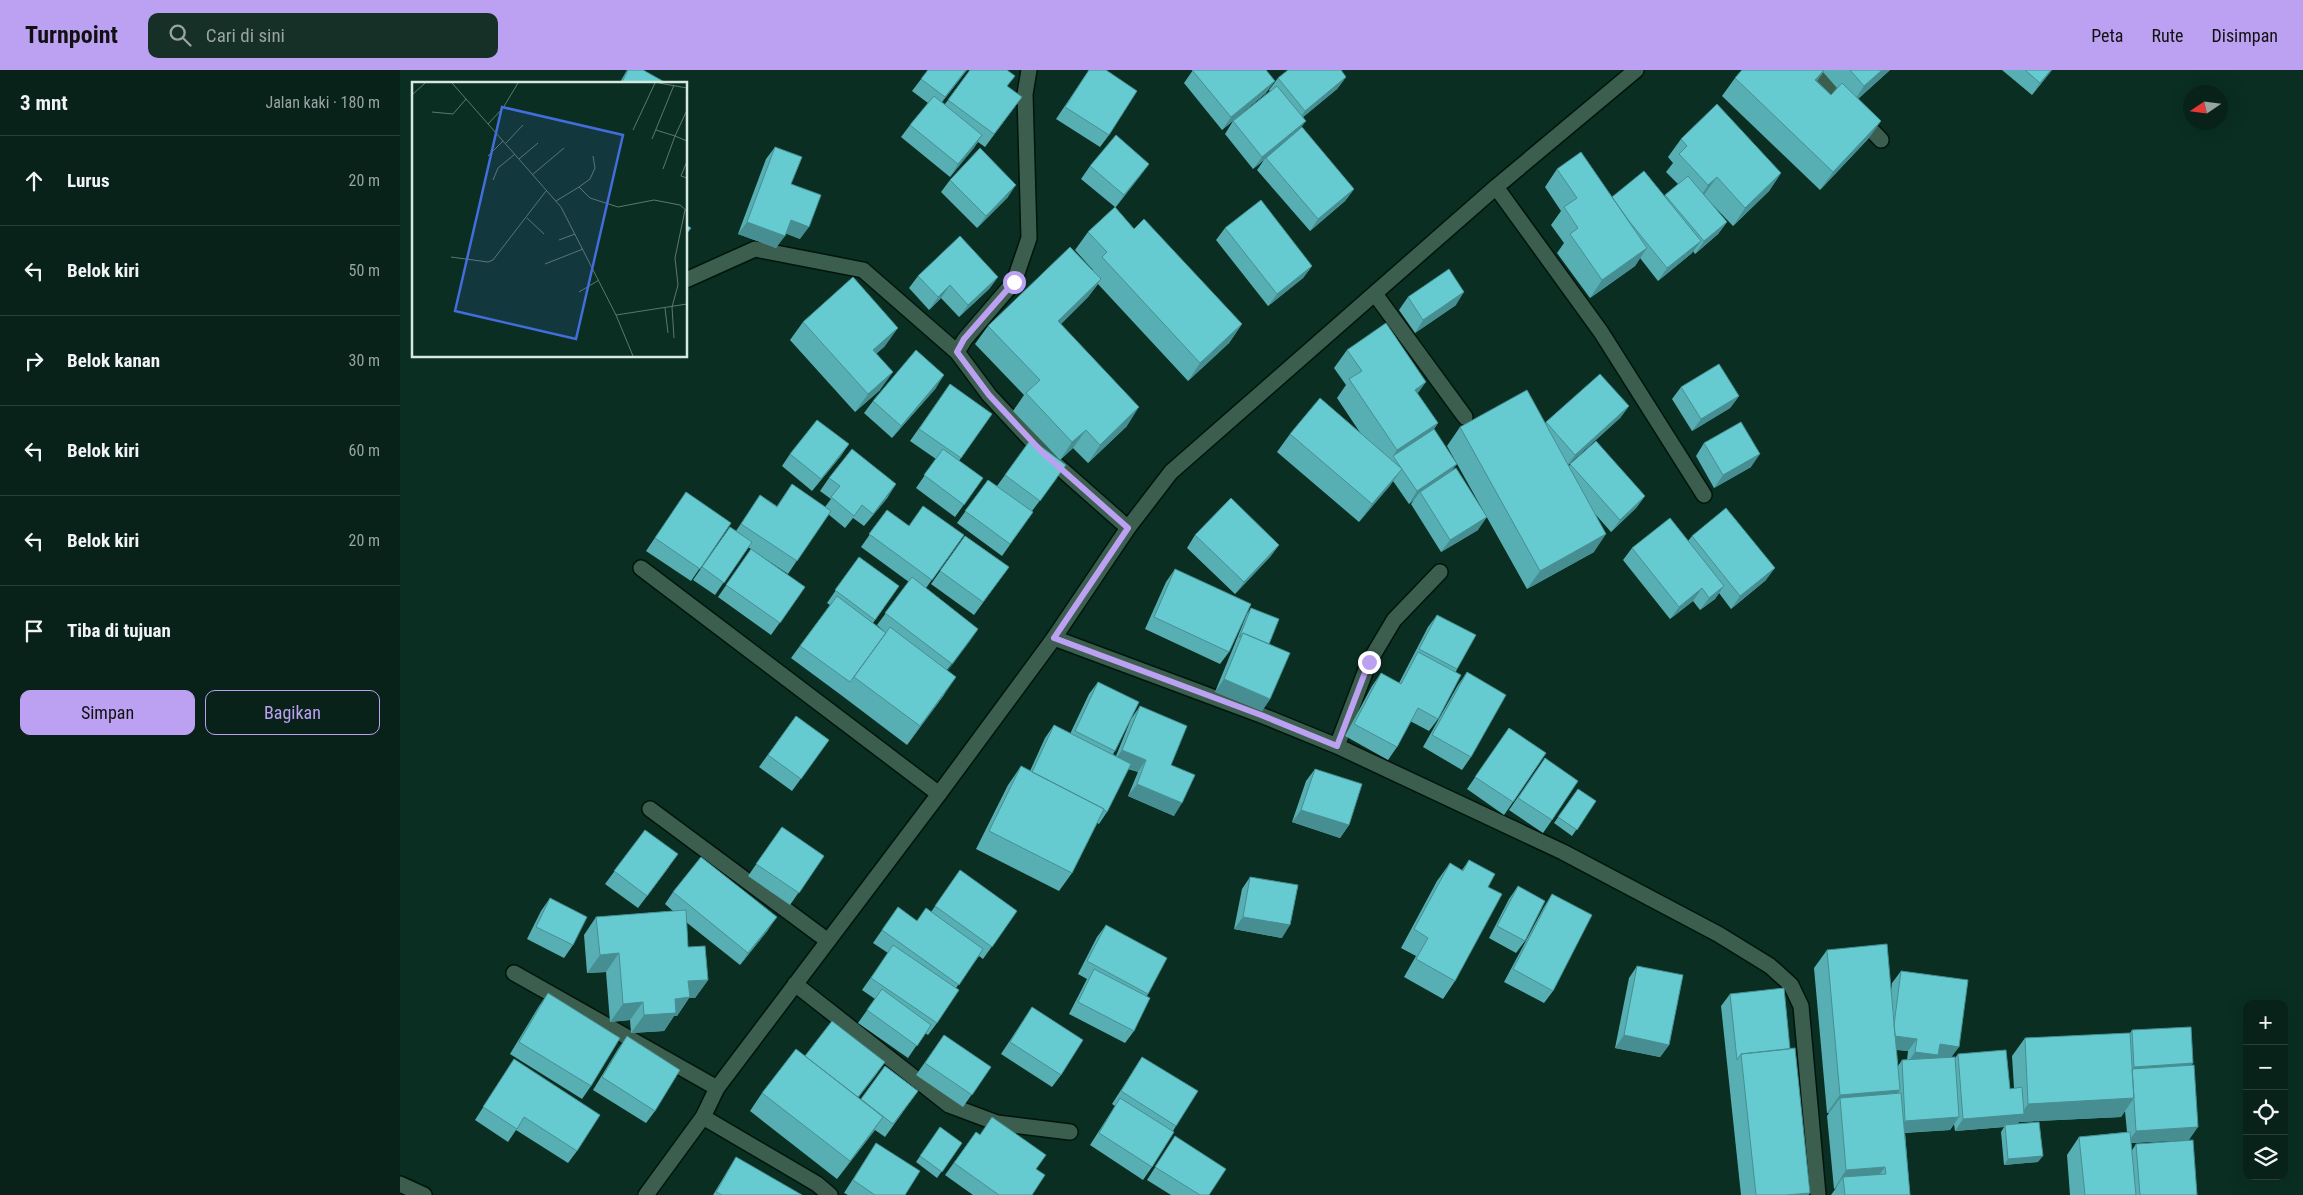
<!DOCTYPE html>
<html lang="id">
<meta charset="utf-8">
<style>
body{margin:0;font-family:"Roboto Condensed",sans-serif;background:#162f27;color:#f1f3f6}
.controls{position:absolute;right:15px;bottom:15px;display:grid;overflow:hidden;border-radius:10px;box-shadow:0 5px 20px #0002}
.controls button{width:45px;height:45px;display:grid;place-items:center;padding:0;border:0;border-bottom:1px solid #293f39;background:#08221a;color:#f1f3f6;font:25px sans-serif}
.compass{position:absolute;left:1783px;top:15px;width:45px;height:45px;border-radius:50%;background:#08221a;box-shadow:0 5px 20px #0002;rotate:257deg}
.stop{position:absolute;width:15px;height:15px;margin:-11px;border:4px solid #bca0f2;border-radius:50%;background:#fff}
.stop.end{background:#bca0f2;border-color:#fff;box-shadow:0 1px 5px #0008}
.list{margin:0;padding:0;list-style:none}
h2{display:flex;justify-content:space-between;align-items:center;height:65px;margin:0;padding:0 20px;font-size:21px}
h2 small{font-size:16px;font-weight:400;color:#98a4a2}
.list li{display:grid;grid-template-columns:32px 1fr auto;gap:15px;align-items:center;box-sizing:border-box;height:90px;padding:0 20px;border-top:1px solid #293f39}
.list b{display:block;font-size:19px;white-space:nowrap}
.list em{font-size:16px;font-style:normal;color:#98a4a2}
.actions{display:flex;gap:10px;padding:15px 20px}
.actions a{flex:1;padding:11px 0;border:1px solid #bca0f2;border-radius:10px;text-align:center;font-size:18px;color:#bca0f2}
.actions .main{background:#bca0f2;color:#111}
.icon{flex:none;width:28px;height:28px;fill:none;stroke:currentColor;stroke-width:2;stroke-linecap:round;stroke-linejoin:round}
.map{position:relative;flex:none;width:1903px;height:1125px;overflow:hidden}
header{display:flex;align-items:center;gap:30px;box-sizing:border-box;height:70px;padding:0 25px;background:#bca0f2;color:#111}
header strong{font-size:24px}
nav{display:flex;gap:28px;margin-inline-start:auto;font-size:18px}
.search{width:350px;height:45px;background:#162f27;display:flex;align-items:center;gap:12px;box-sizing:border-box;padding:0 18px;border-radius:10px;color:#98a4a2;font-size:19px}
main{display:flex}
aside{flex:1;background:#08221a}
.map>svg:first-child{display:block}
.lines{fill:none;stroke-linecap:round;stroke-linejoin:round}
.service-casing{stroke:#00150c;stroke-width:18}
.minor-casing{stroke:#00150c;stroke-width:18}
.tertiary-casing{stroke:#00150c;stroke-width:18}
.service{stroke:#3b5e4f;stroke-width:15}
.minor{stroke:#3b5e4f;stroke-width:15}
.tertiary{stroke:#3b5e4f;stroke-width:15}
.wall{fill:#57afb3;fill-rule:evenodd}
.shaded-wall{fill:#478e92}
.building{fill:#65cbd0;stroke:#478e92}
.route{stroke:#bca0f2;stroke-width:6}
.inset-road{fill:none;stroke:#5c796e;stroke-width:1}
.view{fill:#426dda;fill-opacity:0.15;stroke:#426dda;stroke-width:2.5}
.inset-edge{fill:none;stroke:#d6e9e0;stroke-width:2.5}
</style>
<header>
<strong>Turnpoint</strong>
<div class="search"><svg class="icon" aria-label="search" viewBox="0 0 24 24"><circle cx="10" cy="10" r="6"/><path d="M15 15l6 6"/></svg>Cari di sini</div>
<nav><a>Peta</a><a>Rute</a><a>Disimpan</a></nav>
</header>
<main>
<aside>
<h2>3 mnt<small>Jalan kaki · 180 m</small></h2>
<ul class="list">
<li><svg class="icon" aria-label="ahead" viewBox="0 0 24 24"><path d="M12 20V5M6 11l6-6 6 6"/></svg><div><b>Lurus</b></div><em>20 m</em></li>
<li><svg class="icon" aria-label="left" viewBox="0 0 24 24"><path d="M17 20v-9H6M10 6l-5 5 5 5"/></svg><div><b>Belok kiri</b></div><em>50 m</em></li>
<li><svg class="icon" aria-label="right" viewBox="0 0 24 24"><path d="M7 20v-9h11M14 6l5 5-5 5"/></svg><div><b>Belok kanan</b></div><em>30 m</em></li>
<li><svg class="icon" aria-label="left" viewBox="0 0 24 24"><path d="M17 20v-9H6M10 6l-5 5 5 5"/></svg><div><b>Belok kiri</b></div><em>60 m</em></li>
<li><svg class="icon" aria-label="left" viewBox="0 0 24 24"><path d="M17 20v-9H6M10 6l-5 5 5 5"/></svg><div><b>Belok kiri</b></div><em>20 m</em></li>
<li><svg class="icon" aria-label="arrive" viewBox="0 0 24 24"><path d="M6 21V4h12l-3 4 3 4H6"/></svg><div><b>Tiba di tujuan</b></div></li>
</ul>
<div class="actions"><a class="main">Simpan</a><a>Bagikan</a></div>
</aside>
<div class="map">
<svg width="1903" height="1125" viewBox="0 0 1903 1125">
<rect width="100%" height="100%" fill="#0a2e22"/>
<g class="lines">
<g class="service-casing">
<path id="service" d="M975 224 1065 347"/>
</g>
<g class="minor-casing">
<path id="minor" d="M629 0 625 24 629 168 614 212 565 269 557 282 589 325 641 381 728 458
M1414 0 1481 70
M1096 117 1201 262 1304 425
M286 210 355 179 463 200 557 282
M241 498 539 724
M654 568 861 645 937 676 1163 782 1318 864 1370 896 1391 915 1401 936 1418 1125
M937 676 969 592 994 550 1040 502
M250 739 428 871
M114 903 317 1018
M395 914 549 1035 597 1053 670 1062
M303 1047 417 1114 430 1125
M0 1114 24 1125"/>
</g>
<g class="tertiary-casing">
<path id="tertiary" d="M246 1125 303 1047 317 1018 539 724 654 568 728 458 771 402 1096 117 1236 0"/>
</g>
<use href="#service" class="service"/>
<use href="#minor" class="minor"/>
<use href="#tertiary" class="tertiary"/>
</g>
<path class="wall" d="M227 0H243L268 14H219Z
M528 0H567L542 32 545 34 570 0 607 17 622 27 585 77 578 72 550 107 501 67 510 55 528 33 512 21Z
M689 0 709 65 700 77 656 49Z
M793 0 866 23 822 60 784 13Z
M1342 0H1490L1458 29 1481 51 1468 69 1420 120 1322 26 1335 8ZM1423 2 1437 18 1431 25 1417 11Z
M1602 0H1652L1632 25Z
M946 7 937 19 903 47 900 58 954 119 945 131 910 161 857 100 864 90 853 99 825 64 833 51 870 21 869 20 878 8Z
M1281 69 1381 103 1369 121 1333 156 1309 131 1327 152 1318 164 1295 184 1293 181 1292 183 1258 211 1240 188 1235 196 1190 228 1157 183 1164 173 1151 155 1161 141 1145 117 1157 99 1212 127 1264 126 1278 114 1266 102 1273 93 1268 87Z
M375 77 391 114 400 169 385 163 376 178 338 164 366 89Z
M749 94 740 106 715 138 734 159 842 254 829 273 788 311 698 214 688 227 661 254 727 356 688 393 673 378 660 390 613 341 624 325 575 274 588 256 693 200 675 180 688 162 715 137 681 109 690 96Z
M550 110 608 127 577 158 541 122Z
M825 158 912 196 903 208 868 236 816 170Z
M518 206 598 207 589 219 559 247 541 228 529 240 509 218Z
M1008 227 1056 235 1015 263 999 240Z
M403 252 485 276 476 284 480 320 455 342 390 270Z
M947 280 1018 324 1038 353 1034 359 1051 401 1078 460 1041 482 1011 434 1014 430 1009 434 993 411 959 452 877 382 890 364H961L937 328 946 315 934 298Z
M550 314 592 344 559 391 583 408 555 447 516 418 536 389 510 371Z
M1281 317 1339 326 1330 338 1292 361 1272 329Z
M536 318 492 368 464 343 473 331Z
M1229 336 1220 348 1168 395 1169 396 1170 394 1245 426 1236 438 1211 462 1196 445 1194 482 1127 519 1047 376 1060 357 1145 353 1146 352Z
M1304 373 1351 397 1314 418 1296 386Z
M449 374 440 387 412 421 382 396 390 384Z
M605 405 657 408 632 441 633 442 602 486 557 453 588 410 597 416Z
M429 408 488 427 464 456 453 448 445 458 428 444 388 504 354 481 405 517 371 565 318 527 351 479 348 477 315 525 293 510 330 457 336 461 360 425 377 436 392 414 425 437 431 429 420 421Z
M286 422 331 453 291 511 246 481Z
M487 440 509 456 564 465 526 518 578 559 547 600 544 625 507 675 441 625 391 588 430 535 427 533 459 487 499 516 473 553 486 563 477 555 509 512 461 477Z
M795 465 879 475 870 487 835 524 787 478Z
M565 466 609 497 574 545 531 514Z
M1292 466 1366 510 1331 539 1319 523 1315 529 1300 540 1293 531 1270 549 1223 490 1232 478 1288 471Z
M775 499 829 582 820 594 745 559 766 512Z
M851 538 869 574 870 629 862 641 815 622 847 544Z
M1037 545 1057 599 1056 602 1038 649 1029 661 1010 651 997 677 988 690 945 666 972 616 981 603 999 613 1028 557Z
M1067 602 1071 687 1062 700 1023 677 1058 615Z
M698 612 715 681 713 684 716 686 731 649 740 636 771 695 774 746 728 726 738 702 728 699 707 742 699 754 697 753 672 803 659 821 576 779 608 715 621 696 630 701 645 668 654 655 670 664 689 624Z
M396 646 429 670 392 721 359 697Z
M1109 658 1113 732 1104 745 1067 719Z
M915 699 949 755 940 768 892 752 906 711Z
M1136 701 1152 750 1143 763 1109 740Z
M1178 719 1196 731 1172 766 1154 753Z
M382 757 424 786 390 835 348 806Z
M245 760 269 797 238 838 205 814Z
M1069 790 1088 817 1055 911 1043 929 1004 907 1016 886 1001 878 1037 811 1050 793 1062 800Z
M560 800 617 841 583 889 579 886 556 918 537 953 528 965 525 963 508 988 458 953 475 929 462 920 488 883 473 873 498 837 517 851 526 838 531 842Z
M850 807 882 868 834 859 842 819Z
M1118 816 1125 871 1116 883 1089 868 1109 829Z
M273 822 368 860 340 895 286 852 288 877 308 910 295 928H289L277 946H274L264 961 231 963 230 950 210 952 206 902 187 903 184 865 196 847 273 841 265 834Z
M1152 824 1153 921 1144 933 1104 912 1144 837Z
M150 828 173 875 164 888 127 869 141 841Z
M706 855 748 924 747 926 734 961 725 973 669 944 687 909 678 904 697 867Z
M1427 880 1491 921 1492 913 1501 901 1552 987 1555 988 1558 984 1610 1019 1614 1018 1612 986 1625 968 1730 963 1732 960 1791 995 1789 1070 1731 1073 1732 1080 1736 1074 1797 1125H1670L1667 1085 1679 1067 1727 1062 1725 1041 1721 1047 1619 1052 1617 1054 1638 1092 1604 1095 1601 1062 1604 1057 1555 1061 1554 1054 1550 1060 1505 1063 1510 1125H1431L1436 1118 1434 1119 1427 1046 1429 1043H1427L1414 898ZM1496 980 1508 981 1507 990H1502L1498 996Z
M1237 896 1269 975 1260 987 1215 978 1229 908Z
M148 923 191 1016 182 1029 110 984 139 936Z
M1330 924 1390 979 1410 1123 1408 1125H1341L1321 936Z
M632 937 661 1005 652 1017 601 984Z
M544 965 591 997 563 1037 516 1005Z
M227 966 255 1041 246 1053 193 1020 218 979Z
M405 986 485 992 458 1028 461 1029 518 1021 485 1067 475 1060 437 1109 350 1041 362 1023Z
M742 987 776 1056 752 1097 743 1110 690 1075 715 1036 712 1034Z
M114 989 177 1081 168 1093 116 1060 108 1072 75 1050Z
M540 1057 562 1073 537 1108 516 1092Z
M576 1062 636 1099 632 1125H573L545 1105Z
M775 1066 809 1125H771L747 1110Z
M476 1073 505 1125H448L444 1123Z
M336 1087 402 1125H313L328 1100Z"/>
<path class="shaded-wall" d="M566 0H567L536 40 545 27Z
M1425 0 1413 16 1415 10Z
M1482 0H1490L1452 34 1464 16Z
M1651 0H1652L1632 25 1640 13Z
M946 7 937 19 896 53 905 41Z
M875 11 866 23 822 60 831 47Z
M906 51 897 63 866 88 864 90 853 99 862 87Z
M1481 51 1468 69 1420 120 1433 102Z
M582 65 574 78 550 107 558 94Z
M749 94 740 106 715 138 724 125Z
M1381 103 1369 121 1333 156 1345 138Z
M1317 107 1304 125 1296 134 1308 115Z
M616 115 608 127 577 158 586 146Z
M954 119 945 131 910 161 918 149Z
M391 150 409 157 400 169 382 162Z
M347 152 385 166 376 178 338 164Z
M1327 152 1318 164 1295 184 1304 171Z
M1301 171 1292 183 1258 211 1267 198Z
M1247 178 1235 196 1190 228 1202 210Z
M912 196 903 208 868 236 877 224Z
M598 207 589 219 559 247 568 235Z
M701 209 688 227 645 269 658 251Z
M550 215 541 228 529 240 538 227Z
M1064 222 1056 235 1015 263 1023 250Z
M842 254 829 273 788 311 800 293Z
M498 258 485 276 460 298 473 280Z
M493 302 480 320 455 342 468 324Z
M544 305 536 318 492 368 501 356Z
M1026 312 1013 330 1015 320Z
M1339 326 1330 338 1292 361 1301 349Z
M1229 336 1220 348 1166 397 1175 385Z
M739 337 727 356 688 393 700 375Z
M1038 353 1025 371 993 386 997 380Z
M686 360 673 378 660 390 672 372Z
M449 374 440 387 412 421 421 409Z
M1360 384 1351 397 1314 418 1323 405Z
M1057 394 1048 406 1020 422 1014 430 1009 434 1017 421Z
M1002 399 989 417 959 452 972 434Z
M496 414 488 427 464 456 473 444Z
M1245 426 1236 438 1211 462 1220 450Z
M1087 447 1078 460 1041 482 1050 470Z
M1206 464 1194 482 1127 519 1140 501Z
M879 475 870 487 835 524 844 512Z
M1375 498 1366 510 1331 539 1340 526Z
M1324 516 1315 529 1300 540 1309 528Z
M1302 518 1293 531 1270 549 1279 537Z
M578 559 570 571 543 607 552 594Z
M556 607 544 625 507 675 520 656Z
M824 609 870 629 862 641 815 622Z
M722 680 746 690 738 702 713 692Z
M737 714 782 733 774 746 728 726Z
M901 740 949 755 940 768 892 752Z
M377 847 368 860 340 895 348 883Z
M843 847 890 855 882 868 834 859Z
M219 883 206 902 187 903 200 885Z
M308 910 295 928H289L277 946H274L264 961 231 963 244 945 288 911Z
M243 932 230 950 210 952 223 934Z
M1224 965 1269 975 1260 987 1215 978Z
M1493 966 1517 969 1508 981 1484 978Z
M1540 974 1559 977 1550 989 1506 995 1515 982Z
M485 992 476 1005 448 1041 456 1029Z
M1793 993 1784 1006 1725 1009 1734 997Z
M1500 1020 1487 1038 1440 1028 1429 1043H1427L1440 1025Z
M1734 1028 1721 1047 1619 1052 1616 1056 1605 1055 1604 1057 1555 1061 1563 1049 1621 1044 1628 1034Z
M483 1047 471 1065 437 1109 450 1091Z
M1559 1047 1550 1060 1496 1063 1505 1051Z
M1798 1057 1789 1070 1727 1073 1736 1061Z
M1643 1086 1638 1092 1604 1095 1608 1089Z
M1485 1097 1472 1115 1443 1107 1436 1118 1434 1119 1446 1100Z
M1410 1123 1408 1125H1386Z"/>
<path class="building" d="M228 0H243L268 14H221Z
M528 0H566L545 27 521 9Z
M570 0H607L615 6 607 16 622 27 594 64 548 30Z
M689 0H706L737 21 709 65 665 37Z
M792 0H866L875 11 831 47Z
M888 0H941L946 7 905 41 878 8Z
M1342 0H1424L1415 10 1431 25 1442 13 1481 51 1433 102 1335 8Z
M1450 0H1482L1464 16Z
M1625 0H1651L1640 13Z
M877 16 906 51 862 87 833 51Z
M534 26 582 65 558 94 510 55Z
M1317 34 1381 103 1345 138 1317 107 1308 115 1279 84 1287 76 1281 69Z
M902 57 954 119 918 149 866 88Z
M716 65 749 94 724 125 690 96Z
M375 77 402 87 391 114 421 125 409 157 391 150 385 166 347 152Z
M580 78 616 115 586 146 550 110Z
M1181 82 1247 178 1202 210 1170 164 1178 158 1164 137 1177 128 1157 99Z
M1244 101 1301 171 1267 198 1229 151 1212 127Z
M1288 106 1327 152 1304 171 1265 125Z
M861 130 912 196 877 224 825 158Z
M715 137 734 159 744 149 842 254 800 293 702 187 707 182 688 162Z
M286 155 291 158 286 164Z
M560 166 598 207 568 235 550 215 538 227 518 206Z
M670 177 701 209 658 251 739 337 700 375 686 360 672 372 626 323 640 310 588 256Z
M1049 199 1064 222 1023 250 1008 227Z
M453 207 498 258 473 280 493 302 468 324 403 252Z
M986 253 1026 312 1015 320 1038 353 997 380 949 309 962 301 947 280Z
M516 280 544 305 501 356 473 331Z
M1319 294 1339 326 1301 349 1281 317Z
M1200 304 1229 336 1175 385 1146 352Z
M550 314 592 344 561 388 519 359Z
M1127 320 1206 464 1140 501 1060 357Z
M920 328 1002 399 972 434 890 364Z
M417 350 449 374 421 409 390 384Z
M1341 352 1360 384 1323 405 1304 373Z
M1034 359 1057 394 1017 421 993 386Z
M631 369 666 395 640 431 605 405Z
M1196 371 1245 426 1220 450 1170 394Z
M452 379 496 414 473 444 462 435 454 446 431 427 440 416 429 408Z
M543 379 583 408 564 435 524 405Z
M1056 398 1087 447 1050 470 1020 422Z
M588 410 633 442 610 474 565 441Z
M392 414 431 441 397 491 341 454 360 425 377 437Z
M286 422 331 453 300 499 255 468Z
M831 428 879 475 844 512 795 465Z
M523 436 564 465 532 510 469 464 487 440 509 456Z
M1326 438 1375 498 1340 526 1292 466Z
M1270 448 1324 516 1309 528 1302 518 1279 537 1232 478Z
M330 457 352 472 324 513 302 497Z
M565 466 609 497 583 532 540 501Z
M351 479 405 517 380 553 326 515Z
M459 487 499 516 475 550 435 520Z
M775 499 851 534 829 582 754 547Z
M512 507 578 559 552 594 485 543Z
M437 526 486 563 450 612 400 576Z
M851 538 879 549 869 574 843 563 839 568Z
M1037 545 1076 565 1057 599 1019 579Z
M490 557 556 607 520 656 454 607Z
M843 563 890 583 870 629 824 609Z
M1018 582 1061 605 1038 649 1018 638 997 677 954 654 981 603 1001 614Z
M1067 602 1106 625 1071 687 1032 665Z
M698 612 739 632 715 681 675 661Z
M740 636 787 656 771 695 795 705 782 733 737 714 746 690 722 680Z
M396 646 429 670 401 709 368 685Z
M654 655 731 694 707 742 704 740V739L632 702Z
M1109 658 1146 683 1113 732 1075 707Z
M1145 688 1178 711 1152 750 1118 728Z
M621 696 704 739 672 803 589 761Z
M915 699 962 714 949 755 901 740Z
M1178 719 1196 731 1177 760 1158 747Z
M382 757 424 786 399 823 356 794Z
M245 760 278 784 247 826 214 801Z
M301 787 377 847 348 883 273 822Z
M1069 790 1095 804 1088 817 1102 824 1055 911 1016 889 1028 868 1014 859 1050 793 1063 801Z
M560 800 617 841 592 877 535 836Z
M850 807 898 815 890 855 843 847Z
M1118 816 1145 831 1125 871 1097 856Z
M1152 824 1192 845 1153 921 1113 899Z
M150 828 187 847 173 875 136 857Z
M498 837 517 851 526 838 583 879 559 915 482 860Z
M286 840 288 877 305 876 308 910 288 911 290 927 275 929 276 943 244 945 243 932 223 934 219 883 200 885 196 847Z
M706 855 767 888 748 924 687 891Z
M1487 874 1500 1020 1440 1025 1427 880Z
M493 875 559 920 537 953 471 908Z
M1237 896 1283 905 1269 975 1224 965Z
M694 899 750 928 734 961 678 932Z
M1501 901 1568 910 1559 977 1540 974 1538 985 1515 982 1517 969 1495 966 1494 955Z
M1384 918 1390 979 1341 984 1337 990 1330 924Z
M482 919 531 955 517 976 467 940Z
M148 923 220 968 191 1016 119 972Z
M632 937 683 970 661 1005 610 972Z
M432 951 485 992 458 1027 405 986Z
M1791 957 1793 993 1734 997 1732 960Z
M1730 963 1734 1028 1628 1034 1625 968Z
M544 965 591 997 572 1025 525 993Z
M227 966 280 1000 255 1041 202 1007Z
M1395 978 1410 1123 1386 1125H1356L1341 984Z
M396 979 483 1047 450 1091 362 1023Z
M1606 980 1610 1019 1622 1017 1624 1044 1563 1049 1558 984Z
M742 987 798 1021 776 1056 721 1021Z
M1555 987 1559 1047 1505 1051 1502 990Z
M114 989 200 1045 177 1081 124 1047 117 1059 83 1037Z
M1794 995 1798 1057 1736 1061 1732 999Z
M485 996 518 1021 493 1054 461 1029Z
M1501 1023 1510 1125H1445L1443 1107 1486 1104 1485 1097 1446 1100 1440 1028Z
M720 1028 774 1062 752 1097 699 1063Z
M592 1047 646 1085 636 1099 645 1105 632 1125H599L554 1093 576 1062 580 1065Z
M1639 1052 1643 1086 1608 1089 1605 1055Z
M540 1057 562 1073 542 1102 520 1086Z
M1730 1062 1736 1125H1685L1679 1067Z
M775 1066 826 1099 809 1125H800L755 1097Z
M1793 1070 1797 1125H1740L1736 1074Z
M476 1073 520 1101 505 1125H475L453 1110Z
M336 1087 402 1125H322L316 1122Z"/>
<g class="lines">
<path class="route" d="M614 212 564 269 557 282 589 325 641 381 728 458 654 568 861 645 937 676 969 592"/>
</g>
<g transform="translate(12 12)">
<rect width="275" height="275" fill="#0a2e22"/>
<path class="inset-road" d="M40 1 149 125 204 233 221 274M247 1 275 6M0 13 13 1M275 28 263 54 275 59M20 30 41 32 54 17M76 42 91 26 106 1M221 48 243 1M244 48 263 54 251 87M240 57 262 3M94 61 111 43M76 74 91 59M107 77 126 61M275 79 269 94 275 96M120 93 152 66M81 98 86 86 103 72M167 105 178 97 183 86 181 74M144 119 167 105 178 116 206 125 242 118 268 123 275 129M115 136 132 152M147 158 163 152M39 175 76 180 81 178 134 109M133 182 171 167M167 210 187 198M253 226 256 251M204 233 275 222M262 256 260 225 266 203 263 176 273 128"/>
<path class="view" d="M90 25 211 53 164 257 43 229Z"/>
<rect width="275" height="275" class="inset-edge"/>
</g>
</svg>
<div class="controls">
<button>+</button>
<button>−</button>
<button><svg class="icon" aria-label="locate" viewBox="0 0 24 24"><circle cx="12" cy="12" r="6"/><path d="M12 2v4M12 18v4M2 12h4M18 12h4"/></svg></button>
<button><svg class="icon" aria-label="layers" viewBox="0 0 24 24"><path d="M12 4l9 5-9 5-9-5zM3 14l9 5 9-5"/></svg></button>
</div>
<svg class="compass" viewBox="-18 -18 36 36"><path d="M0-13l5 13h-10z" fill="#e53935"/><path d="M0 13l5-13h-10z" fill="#98a4a2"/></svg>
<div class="stop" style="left:614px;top:212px"></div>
<div class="stop end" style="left:969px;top:592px"></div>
</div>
</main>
